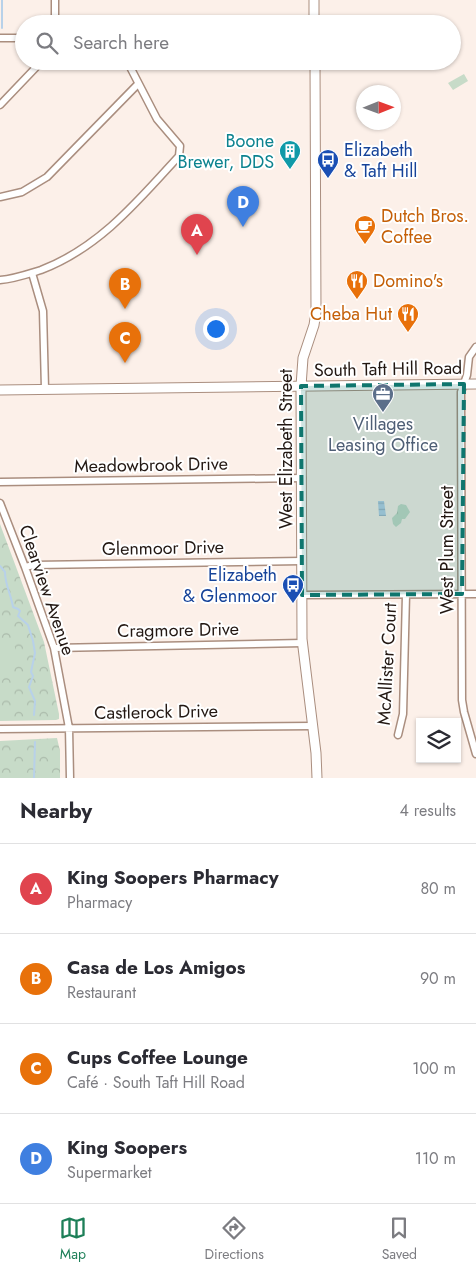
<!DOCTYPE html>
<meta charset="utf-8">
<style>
body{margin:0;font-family:Jost,sans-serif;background:#f7f7f7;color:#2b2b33}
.controls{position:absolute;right:15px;bottom:15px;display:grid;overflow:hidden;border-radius:0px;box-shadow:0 1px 4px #0004}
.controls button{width:45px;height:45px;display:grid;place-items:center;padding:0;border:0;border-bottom:1px solid #e1e1e2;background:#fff;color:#2b2b33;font:25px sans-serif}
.compass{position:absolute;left:356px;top:85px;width:45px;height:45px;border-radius:50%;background:#fff;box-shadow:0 1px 4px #0004;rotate:89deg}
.you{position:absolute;left:215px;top:328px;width:18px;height:18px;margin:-12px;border:4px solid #fff;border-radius:50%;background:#1a73e8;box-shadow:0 0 0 8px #1a73e833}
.badge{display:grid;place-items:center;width:32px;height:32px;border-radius:50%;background:#1d7f58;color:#fff;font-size:16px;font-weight:700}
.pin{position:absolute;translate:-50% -41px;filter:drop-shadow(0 1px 2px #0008)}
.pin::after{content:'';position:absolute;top:26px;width:18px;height:15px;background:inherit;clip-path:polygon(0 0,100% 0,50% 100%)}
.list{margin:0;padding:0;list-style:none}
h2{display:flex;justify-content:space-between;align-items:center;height:65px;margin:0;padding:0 20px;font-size:21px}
h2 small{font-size:16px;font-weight:400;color:#7c7c81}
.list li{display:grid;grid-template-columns:32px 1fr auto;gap:15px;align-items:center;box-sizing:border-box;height:90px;padding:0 20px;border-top:1px solid #e1e1e2}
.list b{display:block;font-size:19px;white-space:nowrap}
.list p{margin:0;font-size:16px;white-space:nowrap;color:#7c7c81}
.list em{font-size:16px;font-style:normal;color:#7c7c81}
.icon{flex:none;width:28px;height:28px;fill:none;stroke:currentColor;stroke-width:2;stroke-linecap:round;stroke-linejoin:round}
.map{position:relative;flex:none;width:476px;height:778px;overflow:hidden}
.search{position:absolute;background:#fff;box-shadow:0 1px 4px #0004;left:15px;right:15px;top:15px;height:55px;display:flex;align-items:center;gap:12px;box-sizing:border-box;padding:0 18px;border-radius:28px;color:#7c7c81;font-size:19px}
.sheet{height:425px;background:#fff}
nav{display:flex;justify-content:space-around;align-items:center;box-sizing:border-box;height:70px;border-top:1px solid #e1e1e2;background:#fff;font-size:14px;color:#7c7c81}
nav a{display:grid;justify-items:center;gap:2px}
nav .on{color:#1d7f58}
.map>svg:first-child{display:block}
.park{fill:url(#park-crowns)}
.pitch{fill:#c7dbc8}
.water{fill:url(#water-rules)}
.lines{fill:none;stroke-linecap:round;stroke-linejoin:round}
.stream{stroke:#b8d1e9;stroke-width:2}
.minor-casing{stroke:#aa8e7f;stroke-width:9}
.secondary-casing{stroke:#aa8e7f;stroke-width:11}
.minor{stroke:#fff;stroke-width:6}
.secondary{stroke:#fff;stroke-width:9}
.marked{fill:#0f766e;fill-opacity:0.2;stroke:#0f766e;stroke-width:4;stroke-dasharray:10 6;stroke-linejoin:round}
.labels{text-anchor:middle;stroke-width:4;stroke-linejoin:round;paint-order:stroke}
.culture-label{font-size:18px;fill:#0d838f;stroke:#fff;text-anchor:end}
.transit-label{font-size:18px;fill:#164399;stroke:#fff;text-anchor:start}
.food-label{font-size:18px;fill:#c56008;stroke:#fff;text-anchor:start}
.street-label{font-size:18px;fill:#231813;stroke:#fff}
.service-label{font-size:18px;fill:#4e5e75;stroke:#fff}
</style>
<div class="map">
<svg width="476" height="778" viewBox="0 0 476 778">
<defs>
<pattern id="park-crowns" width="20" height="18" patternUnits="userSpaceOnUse" patternTransform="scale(1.25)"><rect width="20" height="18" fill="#c7dbc8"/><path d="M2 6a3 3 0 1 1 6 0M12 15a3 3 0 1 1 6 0" fill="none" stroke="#abbbab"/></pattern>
<pattern id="water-rules" width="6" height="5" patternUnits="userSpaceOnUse" patternTransform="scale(1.25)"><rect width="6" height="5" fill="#b8d1e9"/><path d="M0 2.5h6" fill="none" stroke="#9eb3c7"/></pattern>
</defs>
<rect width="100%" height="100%" fill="#fcf0e9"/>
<path class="park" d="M401 504 406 505 410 512 405 519H402L401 523 396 527 393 524 392 518 397 513 398 506Z
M0 524 44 642 59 714V719L56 720 0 721Z
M57 738 60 751V778H0V741Z"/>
<path class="pitch" d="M464 74 468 81 453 90 448 83Z
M0 647H15V661H0Z"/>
<path class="water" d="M378 501H384L386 516H379Z"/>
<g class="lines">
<path class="stream" d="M2 0V28
M0 566 5 572C5 585 11 594 13 607L18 609 20 611 18 616 28 625 33 641 35 653 31 672 33 676 29 687 35 701 34 715
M34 778 35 742"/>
<g class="minor-casing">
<path id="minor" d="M55 24V0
M0 38H24
M0 105 42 61
M0 197 22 192 47 177 138 84
M32 273 43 311 45 389
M0 280C14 279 28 274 41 270 99 248 138 201 179 156L180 146 157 119 127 61
M476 347 469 357 467 375 461 392 462 700 464 712 476 754
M0 482 302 478
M0 503 25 567 54 648 69 728 70 778
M25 567 34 565 302 561
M302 595 476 594
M54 648 303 643
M0 729 313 726
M398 735 403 714 406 595"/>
</g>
<g class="secondary-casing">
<path id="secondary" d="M314 24V0
M315 61 316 312 314 325 303 358 301 386 302 639 316 753 317 778
M0 390 476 384"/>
</g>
<use href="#minor" class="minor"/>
<use href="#secondary" class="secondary"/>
</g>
<path class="marked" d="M464 384 462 594 302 595 301 386Z"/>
<defs>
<g id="building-pin" transform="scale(1.125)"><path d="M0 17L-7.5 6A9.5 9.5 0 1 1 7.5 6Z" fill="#0f9aa8" stroke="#fff"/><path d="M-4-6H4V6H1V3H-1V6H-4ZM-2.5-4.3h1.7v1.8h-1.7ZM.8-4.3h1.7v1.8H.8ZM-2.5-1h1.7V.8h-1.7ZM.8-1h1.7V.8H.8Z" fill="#fff"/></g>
<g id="bus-pin" transform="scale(1.125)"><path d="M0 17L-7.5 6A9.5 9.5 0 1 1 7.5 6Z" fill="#1a4fb4" stroke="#fff"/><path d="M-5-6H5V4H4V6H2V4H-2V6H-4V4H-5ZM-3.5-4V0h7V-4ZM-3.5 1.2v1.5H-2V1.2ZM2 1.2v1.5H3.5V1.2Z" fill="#fff"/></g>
<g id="cafe-pin" transform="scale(1.125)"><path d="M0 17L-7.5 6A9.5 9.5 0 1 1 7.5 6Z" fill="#e8710a" stroke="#fff"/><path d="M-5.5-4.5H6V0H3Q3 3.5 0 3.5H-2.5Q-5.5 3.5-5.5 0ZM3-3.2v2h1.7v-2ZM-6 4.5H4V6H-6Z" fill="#fff"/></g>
<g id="restaurant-pin" transform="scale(1.125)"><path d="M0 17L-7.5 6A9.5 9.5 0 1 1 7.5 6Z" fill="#e8710a" stroke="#fff"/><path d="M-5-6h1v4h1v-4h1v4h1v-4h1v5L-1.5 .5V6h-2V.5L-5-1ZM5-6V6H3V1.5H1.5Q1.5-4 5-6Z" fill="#fff"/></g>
<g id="office-pin" transform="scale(1.125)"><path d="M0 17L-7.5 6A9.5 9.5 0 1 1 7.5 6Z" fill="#5c6f8a" stroke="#fff"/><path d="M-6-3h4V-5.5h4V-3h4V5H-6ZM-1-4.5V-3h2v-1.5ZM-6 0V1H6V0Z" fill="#fff"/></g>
</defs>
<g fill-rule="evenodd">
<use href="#building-pin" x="290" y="151"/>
<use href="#bus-pin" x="328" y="160"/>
<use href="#cafe-pin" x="365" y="226"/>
<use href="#restaurant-pin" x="357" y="281"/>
<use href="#restaurant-pin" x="408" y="314"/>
<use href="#office-pin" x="383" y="394"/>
<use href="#bus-pin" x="293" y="585"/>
</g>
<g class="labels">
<g class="culture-label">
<text x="274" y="147">Boone<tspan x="274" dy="21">Brewer, DDS</tspan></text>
</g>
<g class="transit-label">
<text x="344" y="156">Elizabeth<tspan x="344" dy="21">&amp; Taft Hill</tspan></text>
<text x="277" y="581" text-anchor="end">Elizabeth<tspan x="277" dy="21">&amp; Glenmoor</tspan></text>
</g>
<g class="food-label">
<text x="381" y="222">Dutch Bros.<tspan x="381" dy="21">Coffee</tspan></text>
<text x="373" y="287">Domino's</text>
<text x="392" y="320" text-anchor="end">Cheba Hut</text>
</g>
<g class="street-label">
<text transform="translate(388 369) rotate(-1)" y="6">South Taft Hill Road</text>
<text transform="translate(286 449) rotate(-90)" y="6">West Elizabeth Street</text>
<text transform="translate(151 465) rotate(-1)" y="6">Meadowbrook Drive</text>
<text transform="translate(163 548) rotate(-1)" y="6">Glenmoor Drive</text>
<text transform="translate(447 550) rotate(-90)" y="6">West Plum Street</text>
<text transform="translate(47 590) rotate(71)" y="6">Clearview Avenue</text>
<text transform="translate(178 630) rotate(-1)" y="6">Cragmore Drive</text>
<text transform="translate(387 664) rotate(-87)" y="6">McAllister Court</text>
<text transform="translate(156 712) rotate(-1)" y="6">Castlerock Drive</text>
</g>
<g class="service-label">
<text x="383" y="430">Villages<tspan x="383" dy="21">Leasing Office</tspan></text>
</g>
</g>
</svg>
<div class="controls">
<button><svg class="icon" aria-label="layers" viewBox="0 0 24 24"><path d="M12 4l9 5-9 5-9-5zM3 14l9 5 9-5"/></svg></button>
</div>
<svg class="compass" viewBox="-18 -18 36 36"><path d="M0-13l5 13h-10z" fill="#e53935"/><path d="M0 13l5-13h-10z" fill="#7c7c81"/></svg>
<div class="you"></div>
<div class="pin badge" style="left:197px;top:255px;background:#e0444e">A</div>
<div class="pin badge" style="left:125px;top:309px;background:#e8710a">B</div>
<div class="pin badge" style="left:125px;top:363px;background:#e8710a">C</div>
<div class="pin badge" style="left:243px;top:227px;background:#3f7fe0">D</div>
<div class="search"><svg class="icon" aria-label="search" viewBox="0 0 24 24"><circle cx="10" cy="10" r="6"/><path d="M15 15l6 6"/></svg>Search here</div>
</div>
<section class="sheet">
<h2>Nearby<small>4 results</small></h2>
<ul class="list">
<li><span class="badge" style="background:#e0444e">A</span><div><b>King Soopers Pharmacy</b><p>Pharmacy</p></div><em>80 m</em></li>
<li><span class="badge" style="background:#e8710a">B</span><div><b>Casa de Los Amigos</b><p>Restaurant</p></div><em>90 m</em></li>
<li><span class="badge" style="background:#e8710a">C</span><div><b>Cups Coffee Lounge</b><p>Café · South Taft Hill Road</p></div><em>100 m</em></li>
<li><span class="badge" style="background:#3f7fe0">D</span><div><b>King Soopers</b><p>Supermarket</p></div><em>110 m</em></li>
</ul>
</section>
<nav>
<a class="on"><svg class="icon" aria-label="map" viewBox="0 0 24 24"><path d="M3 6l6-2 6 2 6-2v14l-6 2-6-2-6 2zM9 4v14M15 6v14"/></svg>Map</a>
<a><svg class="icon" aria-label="directions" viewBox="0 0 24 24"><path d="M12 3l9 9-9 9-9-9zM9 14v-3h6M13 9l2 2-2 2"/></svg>Directions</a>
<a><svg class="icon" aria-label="saved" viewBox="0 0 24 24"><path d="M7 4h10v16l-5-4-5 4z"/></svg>Saved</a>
</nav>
